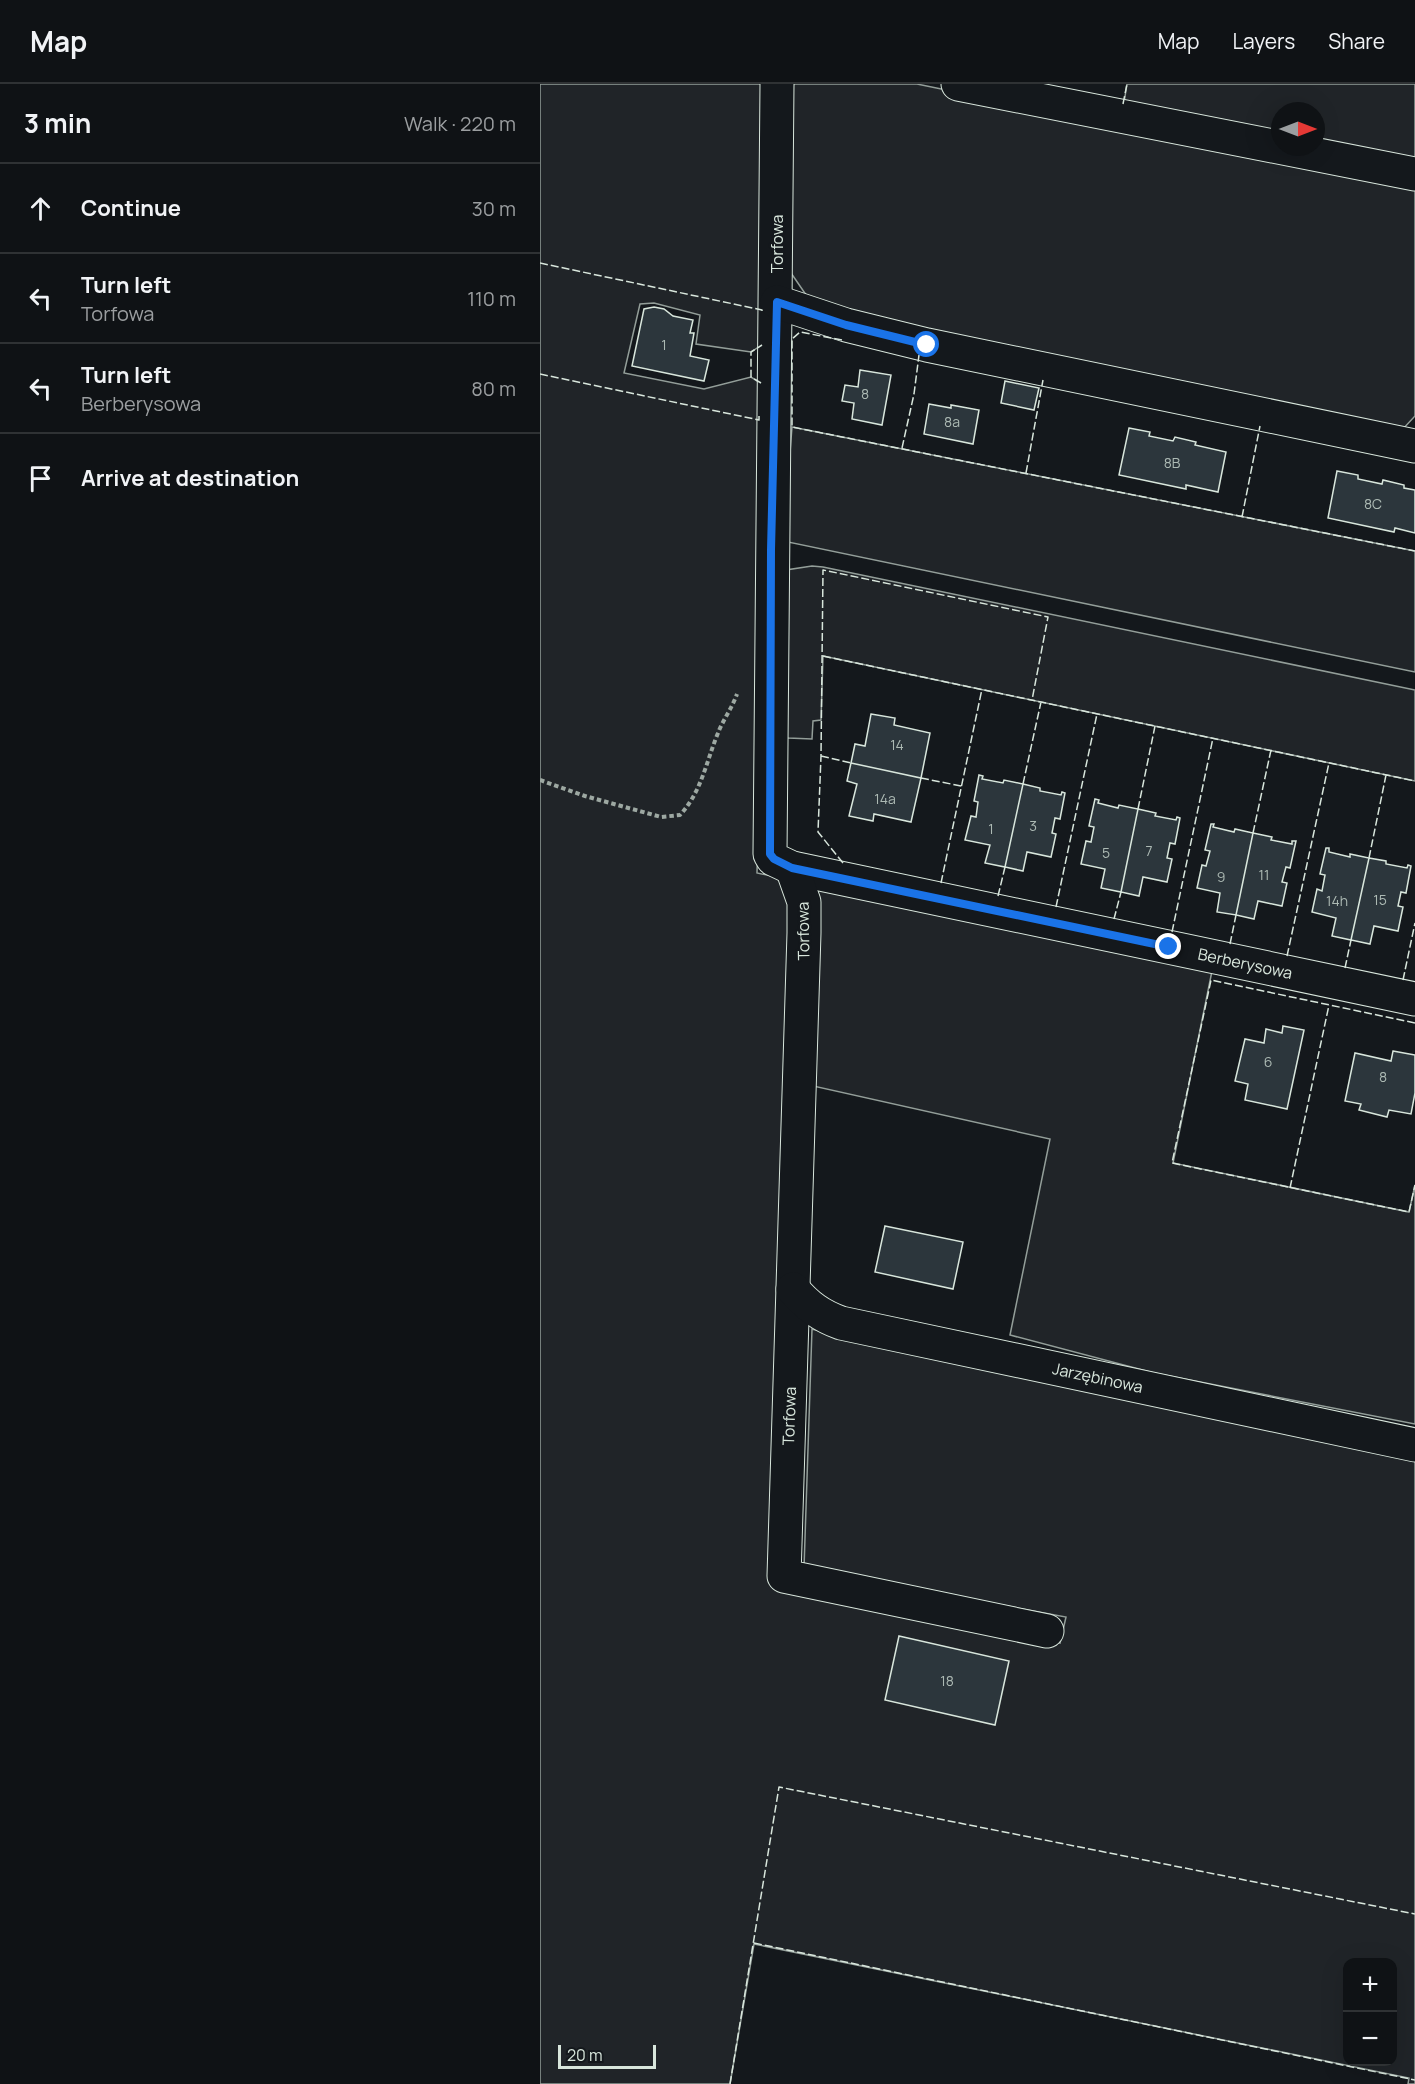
<!DOCTYPE html>
<meta charset="utf-8">
<style>
body{margin:0;font-family:Manrope,sans-serif;background:#1d2022;color:#f1f3f6}
.controls{position:absolute;right:18px;bottom:18px;display:grid;overflow:hidden;border-radius:12px;box-shadow:0 6px 24px #0002}
.controls button{width:54px;height:54px;display:grid;place-items:center;padding:0;border:0;border-bottom:2px solid #2f3234;background:#0f1215;color:#f1f3f6;font:30px sans-serif}
.compass{position:absolute;left:731px;top:18px;width:54px;height:54px;border-radius:50%;background:#0f1215;box-shadow:0 6px 24px #0002;rotate:90deg}
.scale{position:absolute;left:18px;bottom:15px;width:98px;box-sizing:border-box;padding-left:6px;border:3px solid #d8e6dc;border-top:0;font-size:16px;line-height:21px;white-space:nowrap;color:#d8e6dc;-webkit-text-stroke:4px #14181c;paint-order:stroke}
.stop{position:absolute;width:18px;height:18px;margin:-14px;border:4px solid #1a73e8;border-radius:50%;background:#fff}
.stop.end{background:#1a73e8;border-color:#fff;box-shadow:0 2px 6px #0008}
.list{margin:0;padding:0;list-style:none}
h2{display:flex;justify-content:space-between;align-items:center;height:78px;margin:0;padding:0 24px;font-size:26px}
h2 small{font-size:20px;font-weight:400;color:#9b9ea0}
.list li{display:grid;grid-template-columns:39px 1fr auto;gap:18px;align-items:center;box-sizing:border-box;height:90px;padding:0 24px;border-top:2px solid #2f3234}
.list b{display:block;font-size:22px;white-space:nowrap}
.list p{margin:0;font-size:20px;white-space:nowrap;color:#9b9ea0}
.list em{font-size:20px;font-style:normal;color:#9b9ea0}
.icon{flex:none;width:33px;height:33px;fill:none;stroke:currentColor;stroke-width:2;stroke-linecap:round;stroke-linejoin:round}
.map{position:relative;flex:none;width:875px;height:2000px;overflow:hidden}
header{display:flex;align-items:center;gap:36px;box-sizing:border-box;height:84px;padding:0 30px;background:#0f1215;border-bottom:2px solid #2f3234}
header strong{font-size:28px}
nav{display:flex;gap:33px;margin-inline-start:auto;font-size:21px}
main{display:flex}
aside{flex:1;background:#0f1215}
.map>svg:first-child{display:block}
.green{fill:#202428;stroke:#939e99;stroke-width:1.5;fill-rule:evenodd}
.building{fill:#2c363c;stroke:#d8e6dc;stroke-width:1.5}
.lines{fill:none;stroke-linecap:round;stroke-linejoin:round}
.minor-casing{stroke:#d8e6dc;stroke-width:35}
.path{stroke:#9da8a2;stroke-width:4;stroke-dasharray:4.5 3;stroke-linecap:butt}
.minor{stroke:#14181c;stroke-width:33}
.fence{stroke:#d8e6dc;stroke-width:1.5;stroke-dasharray:8 3;stroke-linecap:butt}
.route{stroke:#1a73e8;stroke-width:8}
.labels{text-anchor:middle;stroke-width:4.5;stroke-linejoin:round;paint-order:stroke}
.number-label{font-size:14px;fill:#adbab4}
.street-label{font-size:16px;fill:#d8e6dc;stroke:#14181c}
</style>
<header>
<strong>Map</strong>
<nav><a>Map</a><a>Layers</a><a>Share</a></nav>
</header>
<main>
<aside>
<h2>3 min<small>Walk · 220 m</small></h2>
<ul class="list">
<li><svg class="icon" aria-label="ahead" viewBox="0 0 24 24"><path d="M12 20V5M6 11l6-6 6 6"/></svg><div><b>Continue</b></div><em>30 m</em></li>
<li><svg class="icon" aria-label="left" viewBox="0 0 24 24"><path d="M17 20v-9H6M10 6l-5 5 5 5"/></svg><div><b>Turn left</b><p>Torfowa</p></div><em>110 m</em></li>
<li><svg class="icon" aria-label="left" viewBox="0 0 24 24"><path d="M17 20v-9H6M10 6l-5 5 5 5"/></svg><div><b>Turn left</b><p>Berberysowa</p></div><em>80 m</em></li>
<li><svg class="icon" aria-label="arrive" viewBox="0 0 24 24"><path d="M6 21V4h12l-3 4 3 4H6"/></svg><div><b>Arrive at destination</b></div></li>
</ul>
</aside>
<div class="map">
<svg width="875" height="2000" viewBox="0 0 875 2000">
<rect width="100%" height="100%" fill="#14181c"/>
<path class="green" d="M0 0H230L223 260 211 268 156 260 160 231 114 219 100 220 84 289 164 305 211 293 222 300 223 560 217 789 242 794 252 820 234 1499 520 1559 526 1533 264 1484 272 1245 304 1254 875 1371V2000H868L869 1994 214 1860 190 2000H0ZM808 1878H852V1978H808Z
M254 0H377L875 102V332L862 346 273 221 251 189V5Z
M587 0H875V83L776 63V27H740V56L583 25Z
M252 343 875 467V588L243 457Z
M272 482 283 483 875 606V697L283 572 281 636 273 637 272 655 248 654 244 652 246 486Z
M276 800 672 887 633 1079 869 1128 875 1101V1340L614 1289 470 1251 510 1055 273 1002Z"/>
<path class="building" d="M114 223 124 225 133 232 153 236 150 249H154L150 272 169 276 164 297 92 282 104 225Z
M320 286 351 291 342 341 312 335 314 319 302 317 305 301 318 303Z
M465 297 499 304 494 326 461 319Z
M389 320 411 324V321L439 326 433 360 384 350Z
M589 344 610 348 609 352 633 357 635 353 656 358 655 361 686 368 678 408 646 401V405L579 391Z
M797 387 818 391V395L842 400 843 396 864 401V404L875 406V449L855 444 854 448 788 434Z
M331 630 355 634 354 641 390 649 381 694 311 679 315 660 325 662Z
M311 679 381 694 371 738 334 730 333 737 309 732 317 700 307 697Z
M439 691 443 692 442 695 463 699 464 696 483 700 465 783 445 779 450 761 425 756 431 732 436 733 438 718 434 717Z
M483 700 500 704V707L521 711 522 708 525 709 520 735 515 734 512 749 516 750 511 773 487 768 483 787 465 783Z
M555 715 559 716 558 719 578 724 579 721 598 725 581 808 561 804 565 785 541 780 546 757 551 758 554 743 549 742Z
M598 725 616 729 615 732 636 736 637 733 640 734 635 760 630 759 627 774 632 775 627 798 603 793 599 812 581 808Z
M671 740H674L673 743 694 748 695 745 713 749 696 831 677 828 680 809 657 804 662 781 666 782 670 767 665 766Z
M713 749 732 753 731 756 752 760V757H756L750 784 746 783 742 798 747 799 742 822 718 817 714 835 696 831Z
M786 764H789V768L810 773V770L829 774 811 856 792 852 796 834 772 828 777 805 782 807 785 791 780 790Z
M829 774 846 777V780L867 784 868 781 871 782 866 809 861 808 858 822 863 823 858 847 834 842 830 860 811 856Z
M743 942 764 946 747 1025 705 1016 708 1000 695 997 705 955 724 959 726 945 742 949Z
M853 967 875 971V1009L871 1030 849 1026 847 1033 819 1026 821 1020 805 1017 815 969 851 977Z
M345 1142 423 1158 413 1205 335 1188Z
M359 1552 469 1577 455 1641 345 1616Z"/>
<g class="lines">
<g class="minor-casing">
<g id="minor">
<path id="s1" d="M237 0C237 257 230 514 230 770L233 775 252 784 875 915"/>
<path d="M418 0 875 90"/>
<path d="M237 218 306 241 387 261 875 362"/>
<path d="M252 784 264 818V849L244 1492 507 1547"/>
<path id="s2" d="M253 1205C267 1222 281 1232 301 1239L875 1361"/>
</g>
</g>
<path class="path" d="M0 696 45 712 121 733 140 731C162 707 166 678 178 649 183 636 192 624 197 610"/>
<use href="#minor" class="minor"/>
<path class="fence" d="M583 20 587 0
M0 179 222 226V228
M302 256 260 248 252 255V343L875 467
M0 290 219 336V332
M221 299 211 293V268L222 261
M362 364 374 310 379 271
M486 389 503 296
M702 433 720 342
M283 572 875 697
M281 672 311 679
M381 694 421 702
M483 700 501 618
M598 725 615 642
M713 749 731 666
M829 774 846 691
M303 779 278 748 281 672 283 486 508 533 492 616
M401 799 442 605
M458 812 465 783
M516 823 557 630
M574 835 581 808
M632 848 673 654
M690 860 696 831
M747 872 789 679
M805 884 811 856
M863 896 875 839
M875 939 671 896 632 1079 869 1128 875 1101
M750 1104 789 921
M214 1859 875 1996
M190 2000 239 1703 875 1830"/>
</g>
<g class="lines">
<path class="route" d="M387 261 306 241 237 218 231 466 230 770 234 775 252 784 629 863"/>
</g>
<g class="labels">
<g class="number-label">
<text x="124" y="266">1</text>
<text x="325" y="315">8</text>
<text x="412" y="343">8a</text>
<text x="632" y="384">8B</text>
<text x="833" y="425">8C</text>
<text x="357" y="666">14</text>
<text x="345" y="720">14a</text>
<text x="493" y="747">3</text>
<text x="451" y="750">1</text>
<text x="609" y="772">7</text>
<text x="566" y="774">5</text>
<text x="724" y="796">11</text>
<text x="681" y="798">9</text>
<text x="840" y="821">15</text>
<text x="797" y="822">14h</text>
<text x="728" y="983">6</text>
<text x="843" y="998">8</text>
<text x="407" y="1602">18</text>
</g>
<g class="street-label">
<text transform="translate(237 160) rotate(-90)" y="6">Torfowa</text>
<text transform="translate(263 847) rotate(-91)" y="6">Torfowa</text>
<text dy="6" stroke="none"><textPath href="#s1" startOffset="1260">Berberysowa</textPath></text>
<text dy="6" stroke="none"><textPath href="#s2" startOffset="322">Jarzębinowa</textPath></text>
<text transform="translate(249 1332) rotate(-88)" y="6">Torfowa</text>
</g>
</g>
</svg>
<div class="controls">
<button>+</button>
<button>−</button>
</div>
<svg class="compass" viewBox="-18 -18 36 36"><path d="M0-13l5 13h-10z" fill="#e53935"/><path d="M0 13l5-13h-10z" fill="#9b9ea0"/></svg>
<div class="scale">20 m</div>
<div class="stop" style="left:387px;top:261px"></div>
<div class="stop end" style="left:629px;top:863px"></div>
</div>
</main>
